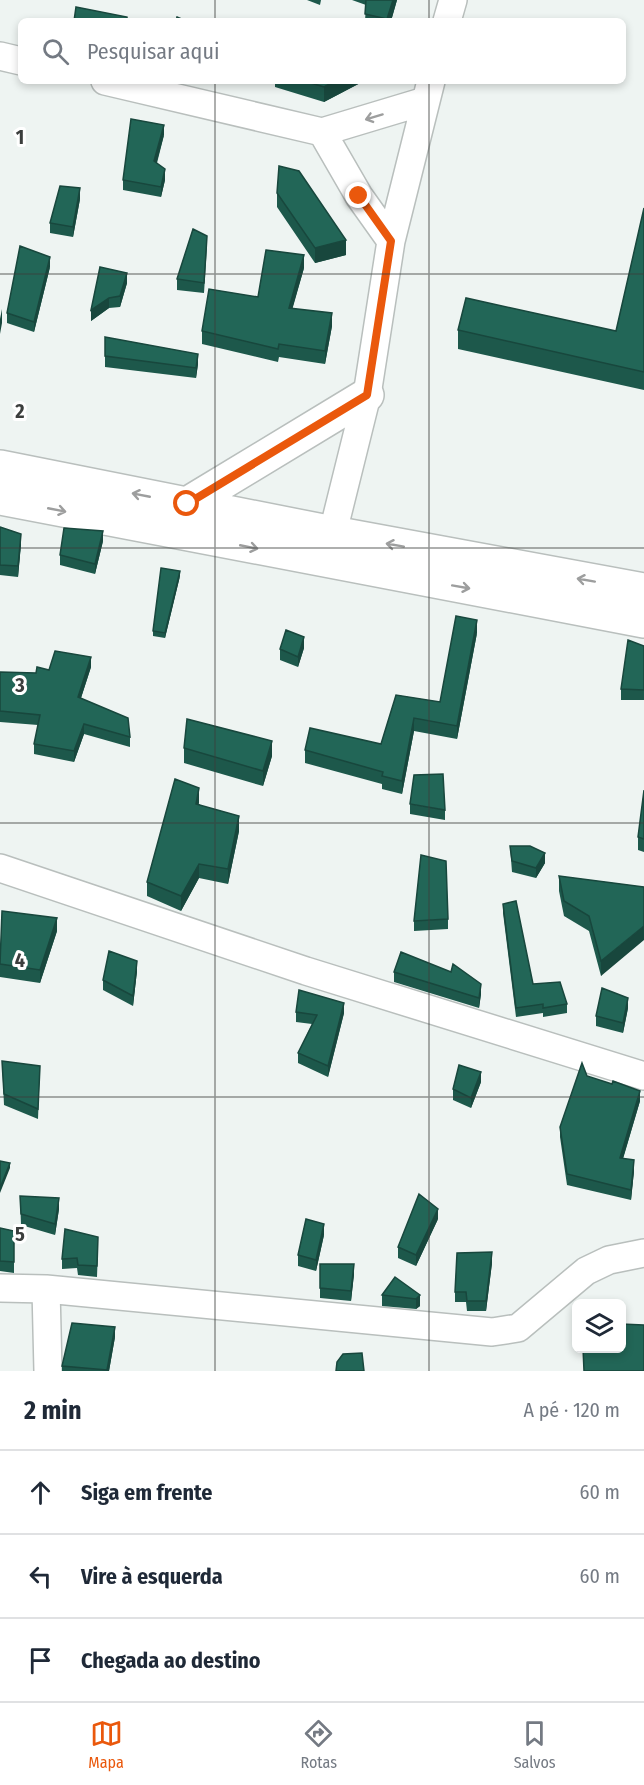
<!DOCTYPE html>
<html lang="pt">
<meta charset="utf-8">
<style>
body{margin:0;font-family:"Fira Sans Condensed",sans-serif;background:#f6f6f7;color:#1f2937}
.controls{position:absolute;right:18px;bottom:18px;display:grid;overflow:hidden;border-radius:9px;box-shadow:0 3px 9px #0003}
.controls button{width:54px;height:54px;display:grid;place-items:center;padding:0;border:0;border-bottom:2px solid #e0e1e3;background:#fff;color:#1f2937;font:30px sans-serif}
.stop{position:absolute;width:18px;height:18px;margin:-14px;border:4px solid #ea580c;border-radius:50%;background:#fff}
.stop.end{background:#ea580c;border-color:#fff;box-shadow:0 2px 6px #0008}
.list{margin:0;padding:0;list-style:none}
h2{display:flex;justify-content:space-between;align-items:center;height:78px;margin:0;padding:0 24px;font-size:26px}
h2 small{font-size:20px;font-weight:400;color:#747a83}
.list li{display:grid;grid-template-columns:39px 1fr auto;gap:18px;align-items:center;box-sizing:border-box;height:84px;padding:0 24px;border-top:2px solid #e0e1e3}
.list b{display:block;font-size:22px;white-space:nowrap}
.list em{font-size:20px;font-style:normal;color:#747a83}
.icon{flex:none;width:33px;height:33px;fill:none;stroke:currentColor;stroke-width:2;stroke-linecap:round;stroke-linejoin:round}
.map{position:relative;flex:none;width:644px;height:1371px;overflow:hidden}
.search{position:absolute;background:#fff;box-shadow:0 3px 9px #0003;left:18px;right:18px;top:18px;height:66px;display:flex;align-items:center;gap:15px;box-sizing:border-box;padding:0 21px;border-radius:9px;color:#747a83;font-size:22px}
.sheet{height:330px;background:#fff}
nav{display:flex;justify-content:space-around;align-items:center;box-sizing:border-box;height:84px;border-top:2px solid #e0e1e3;background:#fff;font-size:16px;color:#747a83}
nav a{display:grid;justify-items:center;gap:3px}
nav .on{color:#ea580c}
.map>svg:first-child{display:block}
.lines{fill:none;stroke-linecap:round;stroke-linejoin:round}
.street-casing{stroke:#b9bfbd;stroke-width:30}
.secondary-casing{stroke:#b9bfbd;stroke-width:36}
.street{stroke:#fff;stroke-width:27}
.secondary{stroke:#fff;stroke-width:33}
.wall{fill:#1d584b}
.shaded-wall{fill:#18473d}
.building{fill:#226657;stroke:#18473d;stroke-width:1.5}
.oneway{stroke:#9d9e9e}
.route{stroke:#ea580c;stroke-width:8}
.grid{fill:none;stroke:#3b3e3d;stroke-width:1.5;stroke-opacity:0.55}
.grid-label{font-size:20px;text-anchor:middle;font-weight:bold;fill:#3b3e3d;stroke:#fff;stroke-width:6;stroke-linejoin:round;paint-order:stroke}
</style>
<div class="map">
<svg width="644" height="1371" viewBox="0 0 644 1371">
<rect width="100%" height="100%" fill="#eef4f2"/>
<g class="lines">
<g class="street-casing">
<path id="street" d="M447 21 453 0
M0 56 21 61
M105 81 322 132 425 101
M322 132 359 196 391 241
M328 552 367 395 391 241 431 81
M0 868 306 971 644 1076
M0 1288 46 1289 492 1332 518 1328 586 1271 609 1260 644 1253
M46 1289 48 1371"/>
</g>
<g class="secondary-casing">
<path id="secondary" d="M0 467 333 533 644 590
M0 498 644 621
M187 504 367 395"/>
</g>
<use href="#street" class="street"/>
<use href="#secondary" class="secondary"/>
</g>
<path class="wall" d="M307 0H321L320 5Z
M352 0H397L391 21H365L366 5Z
M275 81H364L324 102 275 87Z
M164 135 157 163 165 180 161 197 123 190V180Z
M277 193 346 255 315 263 277 207Z
M80 199 73 237 50 233V223Z
M644 208V390L458 349V330L616 331Z
M207 246 204 293 177 290V279Z
M50 267 34 332 7 323V313Z
M100 267 127 283 120 307 109 308 91 321Z
M304 268 292 309 332 326 325 364 279 357 278 362 202 344V331Z
M105 337 198 364 196 378 105 367Z
M0 527 21 544 18 577 0 575Z
M103 541 95 574 60 565V555Z
M180 576 165 638 153 636V631Z
M477 633 457 739 414 731 402 794 382 789V784L305 763V750L381 744 396 695 440 702Z
M644 646V700H621V689Z
M304 648 298 667 280 660V649Z
M91 667 81 698 130 737V747L84 734 74 762 34 754V744L38 725 0 722V672L36 673 49 670Z
M184 748 272 756 263 786 184 763Z
M644 790V852L638 850V837Z
M199 804 239 831 228 884 199 878 181 911 147 896V882Z
M410 804 445 810V820L410 814Z
M510 846 545 863 536 878 512 872Z
M559 876 644 887 601 976 589 931 564 916 559 891Z
M503 904 533 984 567 1004V1013L543 1017V1013L516 1017 503 913Z
M448 919V929L414 931V921Z
M57 931 40 983 0 977V947Z
M137 971 133 1006 103 990V980Z
M394 972 481 994 479 1008 394 982Z
M628 1008 623 1033 596 1026V1016Z
M296 1012 344 1013 328 1077 298 1063V1053L312 1024 296 1022Z
M2 1061 40 1066 38 1119 4 1105Z
M587 1076 640 1101 623 1159 634 1171 631 1200 567 1185 560 1137V1127Z
M481 1082 471 1108 453 1100V1089Z
M20 1196 59 1209 55 1235 21 1225Z
M438 1219 416 1266 398 1258V1247Z
M0 1228 14 1231V1273L0 1271Z
M324 1235 316 1271 298 1266V1255Z
M98 1248 97 1277 78 1275 77 1268 62 1269V1259Z
M492 1263 486 1311H467L466 1302H455V1292Z
M320 1264 354 1274 351 1301 320 1298Z
M382 1295H420V1306L416 1309 382 1306Z
M115 1337 109 1371H62V1366Z"/>
<path class="shaded-wall" d="M393 0H397L391 21H387Z
M335 81H364L324 102V87Z
M164 125V135L154 172V161Z
M165 169V180L161 197V187Z
M80 188V199L73 237V227Z
M346 240V255L315 263V248Z
M304 255V268L289 321V308Z
M50 257V267L34 332V322Z
M127 273V283L120 307V296Z
M109 298V308L91 321V310Z
M2 309V323L0 334V319Z
M332 313V326L325 364V351Z
M198 354V364L196 378V368Z
M103 531V541L95 574V564Z
M21 534V544L18 577V566Z
M180 571V576L165 638V633Z
M477 620V633L457 739V726Z
M304 637V648L298 667V657Z
M91 657V667L78 707V697Z
M414 718V731L402 794V781Z
M84 724V734L74 762V751Z
M272 741V756L263 786V771Z
M199 788V803L196 818V804Z
M239 816V831L228 884V869Z
M545 853V863L536 878V868Z
M199 864V878L181 911V896Z
M57 918V931L40 983V970Z
M644 926V940L601 976V961Z
M137 961V971L133 1006V996Z
M481 984V994L479 1008V998Z
M628 998V1008L623 1033V1023Z
M344 1003V1013L328 1077V1066Z
M481 1072V1082L471 1108V1098Z
M640 1091V1101L620 1168V1158Z
M634 1160V1171L631 1200V1190Z
M10 1163V1168L0 1193V1188Z
M59 1198V1209L55 1235V1224Z
M438 1209V1219L416 1266V1255Z
M324 1224V1235L316 1271V1260Z
M492 1252V1263L486 1311V1301Z
M354 1264V1274L351 1301V1291Z
M420 1295V1306L416 1309V1299Z
M115 1327V1337L109 1371H107Z"/>
<path class="building" d="M366 0H393L387 19 365 14Z
M76 7 127 17V21H74Z
M177 17 186 21H176Z
M304 81H335L324 87Z
M131 119 164 125 154 161 165 169 161 187 123 180Z
M279 166 299 171 346 240 315 248 277 193Z
M60 186 80 188 73 227 50 223Z
M644 208V372L458 330 466 298 616 331Z
M193 229 207 236 204 283 177 279Z
M20 246 50 257 34 322 7 313Z
M266 250 304 255 289 308 332 313 325 351 279 344 278 349 202 331 209 289 258 297Z
M100 267 127 273 120 296 109 298 91 310Z
M105 337 198 354 196 368 105 356Z
M0 527 21 534 18 566 0 565Z
M64 528 103 531 95 564 60 555Z
M161 568 180 571 165 633 153 631Z
M456 616 477 620 457 726 414 718 402 781 382 776 383 772 305 750 310 728 381 744 396 695 440 702Z
M286 630 304 637 298 657 280 649Z
M628 640 644 646V690L621 689Z
M55 651 91 657 78 697 128 718 130 737 84 724 74 751 34 744 40 715 0 711V672L36 673 37 667 49 670Z
M187 719 272 741 263 771 184 748Z
M443 774 445 810 410 804 414 775Z
M175 779 199 788 196 804 239 816 228 869 199 864 181 896 147 882Z
M644 790V839L638 837Z
M510 846H530L545 853 536 868 512 861Z
M421 855 446 861 448 919 414 921Z
M559 876 644 887V926L601 961 589 916 564 901Z
M516 901 533 984 560 982 567 1004 543 1008V1004L516 1008 503 904Z
M2 911 57 918 40 970 0 964Z
M109 951 137 961 133 996 103 980Z
M401 952 451 972 453 964 481 984 479 998 394 972Z
M602 988 628 998 623 1023 596 1016Z
M299 990 344 1003 328 1066 298 1053 317 1015 296 1012Z
M2 1061 40 1066 38 1109 4 1094Z
M582 1063 587 1076 612 1084 613 1081 640 1091 620 1158 634 1160 631 1190 567 1174 560 1127Z
M459 1065 481 1072 471 1098 453 1089Z
M0 1161 10 1163 0 1188Z
M419 1194 438 1209 416 1255 398 1247Z
M20 1196 59 1198 55 1224 21 1214Z
M306 1219 324 1224 316 1260 298 1255Z
M0 1228 14 1231V1262L0 1261Z
M65 1229 98 1237 97 1266 78 1265 77 1258 62 1259Z
M492 1252 486 1301H467L466 1292H455L457 1253Z
M320 1264H354L351 1291 320 1288Z
M395 1277 420 1295 416 1299 382 1295Z
M72 1323 115 1327 107 1370 62 1366Z
M621 1324 644 1325V1371H584L583 1348H621Z
M362 1353 364 1371H336L337 1362 343 1354Z"/>
<defs><path id="oneway-shaft" d="M-6 0H5M1.5-3L5.5 0L1.5 3" fill="none" stroke-width="1.6" stroke-linecap="round" stroke-linejoin="round" transform="scale(1.5)"/></defs>
<g class="oneway">
<use href="#oneway-shaft" transform="translate(374 117) rotate(163)"/>
<use href="#oneway-shaft" transform="translate(141 495) rotate(-169)"/>
<use href="#oneway-shaft" transform="translate(57 510) rotate(11)"/>
<use href="#oneway-shaft" transform="translate(395 545) rotate(-170)"/>
<use href="#oneway-shaft" transform="translate(249 547) rotate(11)"/>
<use href="#oneway-shaft" transform="translate(586 580) rotate(-170)"/>
<use href="#oneway-shaft" transform="translate(461 587) rotate(10)"/>
</g>
<g class="lines">
<path class="route" d="M187 504 367 395 391 241 359 196"/>
</g>
<path class="grid" d="M215 0V21M429 0V21M215 81V1371M429 81V1371M0 274H644M0 548H644M0 823H644M0 1097H644"/>
<g class="grid-label">
<text x="20" y="144">1</text>
<text x="20" y="418">2</text>
<text x="20" y="692">3</text>
<text x="20" y="967">4</text>
<text x="20" y="1241">5</text>
</g>
</svg>
<div class="controls">
<button><svg class="icon" aria-label="layers" viewBox="0 0 24 24"><path d="M12 4l9 5-9 5-9-5zM3 14l9 5 9-5"/></svg></button>
</div>
<div class="stop" style="left:187px;top:504px"></div>
<div class="stop end" style="left:359px;top:196px"></div>
<div class="search"><svg class="icon" aria-label="search" viewBox="0 0 24 24"><circle cx="10" cy="10" r="6"/><path d="M15 15l6 6"/></svg>Pesquisar aqui</div>
</div>
<section class="sheet">
<h2>2 min<small>A pé · 120 m</small></h2>
<ul class="list">
<li><svg class="icon" aria-label="ahead" viewBox="0 0 24 24"><path d="M12 20V5M6 11l6-6 6 6"/></svg><div><b>Siga em frente</b></div><em>60 m</em></li>
<li><svg class="icon" aria-label="left" viewBox="0 0 24 24"><path d="M17 20v-9H6M10 6l-5 5 5 5"/></svg><div><b>Vire à esquerda</b></div><em>60 m</em></li>
<li><svg class="icon" aria-label="arrive" viewBox="0 0 24 24"><path d="M6 21V4h12l-3 4 3 4H6"/></svg><div><b>Chegada ao destino</b></div></li>
</ul>
</section>
<nav>
<a class="on"><svg class="icon" aria-label="map" viewBox="0 0 24 24"><path d="M3 6l6-2 6 2 6-2v14l-6 2-6-2-6 2zM9 4v14M15 6v14"/></svg>Mapa</a>
<a><svg class="icon" aria-label="directions" viewBox="0 0 24 24"><path d="M12 3l9 9-9 9-9-9zM9 14v-3h6M13 9l2 2-2 2"/></svg>Rotas</a>
<a><svg class="icon" aria-label="saved" viewBox="0 0 24 24"><path d="M7 4h10v16l-5-4-5 4z"/></svg>Salvos</a>
</nav>
